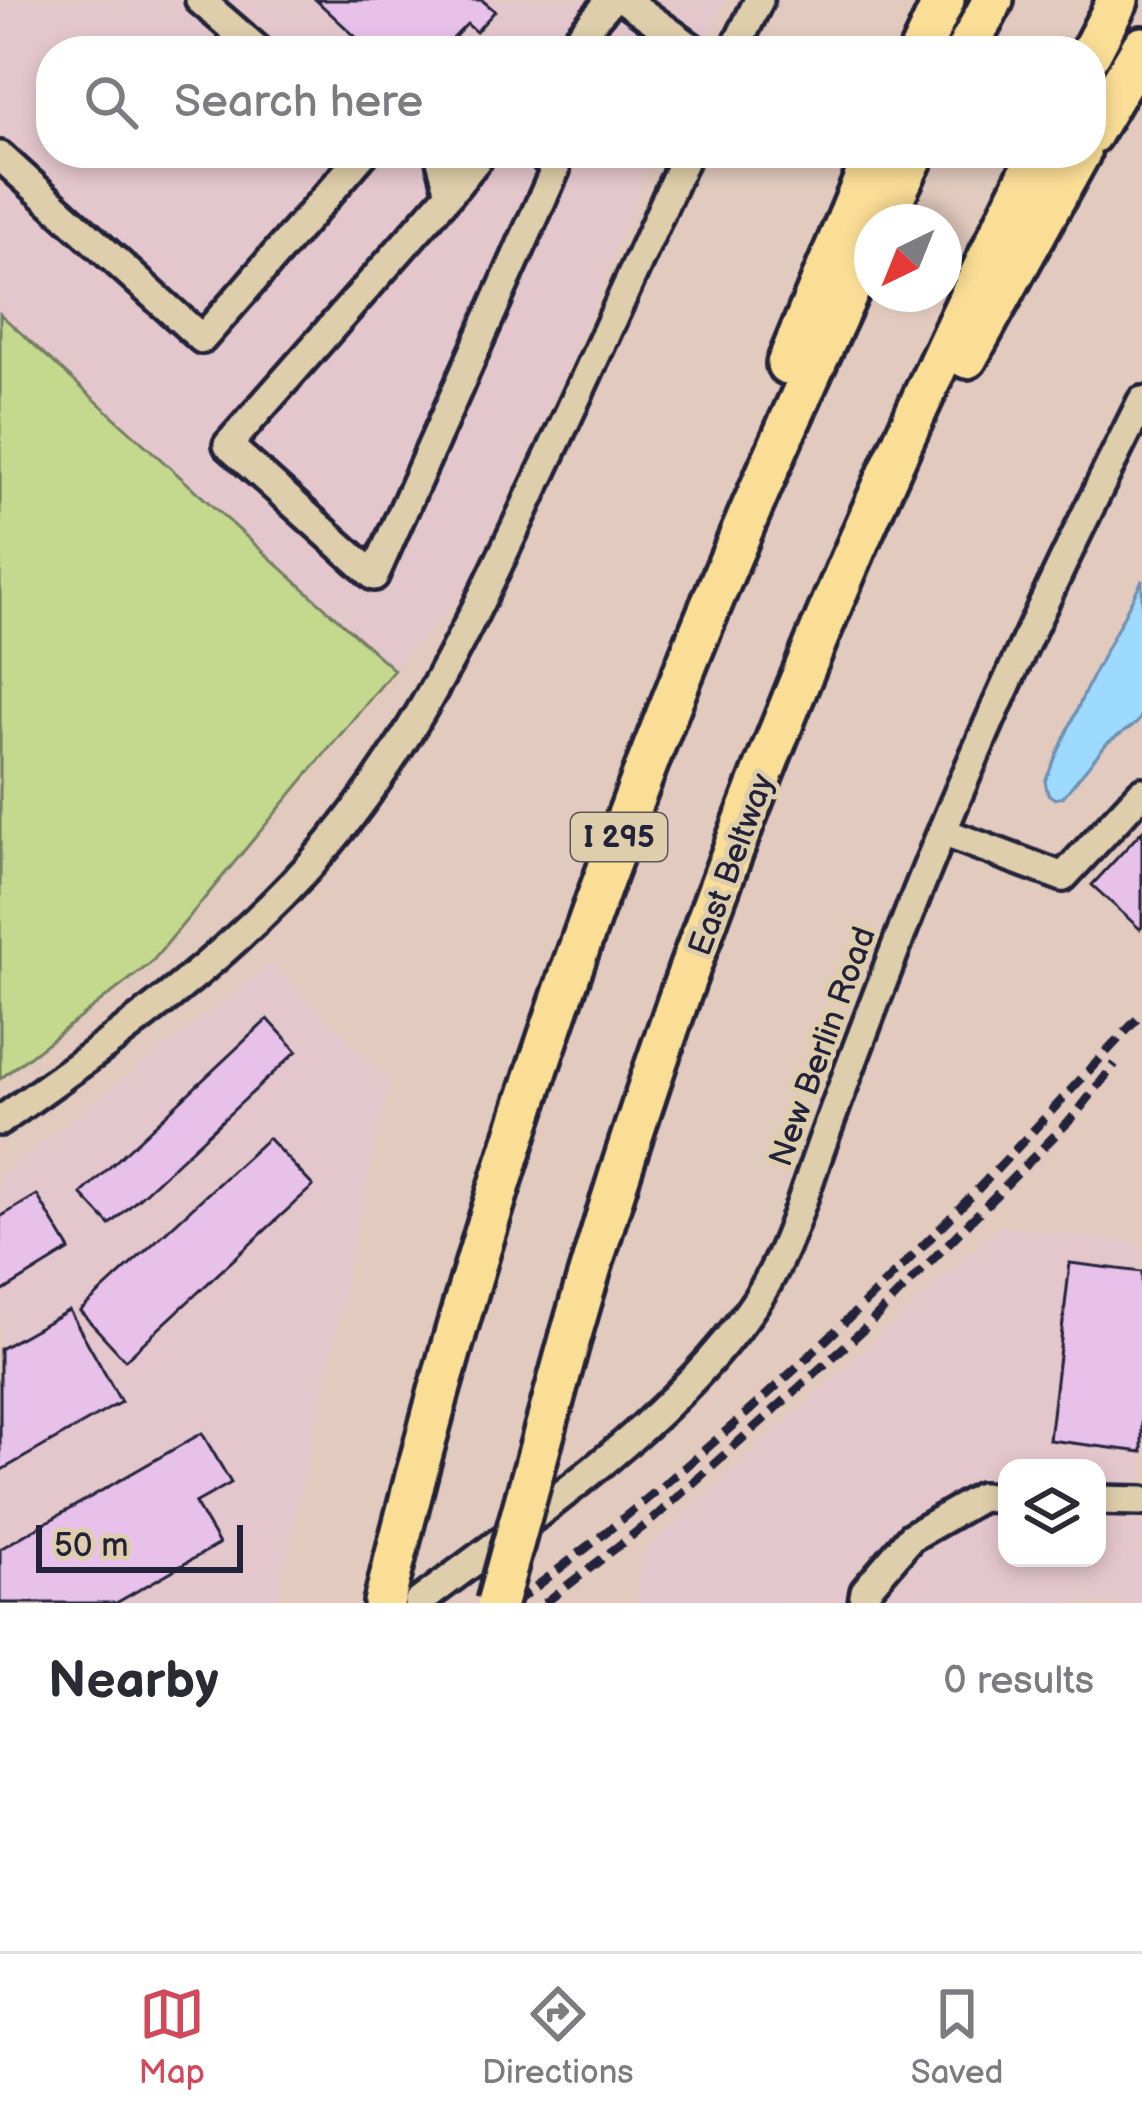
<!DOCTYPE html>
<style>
body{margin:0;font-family:"Balsamiq Sans",sans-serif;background:#f2f2f3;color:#2b2b33}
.controls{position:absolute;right:36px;bottom:36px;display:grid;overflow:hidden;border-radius:24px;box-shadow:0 6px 18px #0003}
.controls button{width:108px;height:108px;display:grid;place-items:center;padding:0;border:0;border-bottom:3px solid #e1e1e2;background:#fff;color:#2b2b33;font:60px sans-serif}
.compass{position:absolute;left:854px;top:204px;width:108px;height:108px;border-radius:50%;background:#fff;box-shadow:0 6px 18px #0003;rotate:223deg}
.scale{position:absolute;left:36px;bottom:30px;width:207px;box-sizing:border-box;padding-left:12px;border:6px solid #22223b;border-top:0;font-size:33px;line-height:42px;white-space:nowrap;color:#22223b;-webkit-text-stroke:9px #dfceab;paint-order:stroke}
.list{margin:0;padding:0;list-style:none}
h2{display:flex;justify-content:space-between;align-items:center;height:156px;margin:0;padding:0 48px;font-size:51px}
h2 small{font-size:39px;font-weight:400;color:#7c7c81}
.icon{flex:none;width:66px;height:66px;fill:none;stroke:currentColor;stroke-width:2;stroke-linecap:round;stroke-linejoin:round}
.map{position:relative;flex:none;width:1142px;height:1603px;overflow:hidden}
.search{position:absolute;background:#fff;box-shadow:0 6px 18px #0003;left:36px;right:36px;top:36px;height:132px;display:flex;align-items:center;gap:30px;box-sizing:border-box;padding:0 42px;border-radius:48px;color:#7c7c81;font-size:45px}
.sheet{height:348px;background:#fff}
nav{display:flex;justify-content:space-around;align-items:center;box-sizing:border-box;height:168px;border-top:3px solid #e1e1e2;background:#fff;font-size:33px;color:#7c7c81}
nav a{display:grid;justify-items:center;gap:6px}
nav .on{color:#d1495b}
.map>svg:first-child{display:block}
.built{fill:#e4c7cc;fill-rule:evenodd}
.green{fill:#c4d98e;stroke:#737e64;stroke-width:3}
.water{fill:#9ed9fe;stroke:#6c90b0;stroke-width:3}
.building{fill:#e8c1eb;stroke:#22223b;stroke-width:3}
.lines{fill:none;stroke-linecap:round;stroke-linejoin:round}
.minor-casing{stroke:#22223b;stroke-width:36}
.highway-casing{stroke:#22223b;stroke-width:48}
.minor{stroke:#dfceab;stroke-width:27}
.highway{stroke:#fbde96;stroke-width:39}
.rail{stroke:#22223b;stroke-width:9;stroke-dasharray:18 9;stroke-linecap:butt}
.highway-bridge-casing{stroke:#22223b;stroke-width:48;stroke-linecap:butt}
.highway-bridge{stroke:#fbde96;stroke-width:39}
.labels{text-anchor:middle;stroke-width:10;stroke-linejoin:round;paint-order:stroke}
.shield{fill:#dfceab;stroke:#5b565d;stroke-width:3}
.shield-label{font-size:30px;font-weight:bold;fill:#22223b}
.street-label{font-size:33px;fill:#22223b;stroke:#dfceab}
</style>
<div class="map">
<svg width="1142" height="1603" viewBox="0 0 1142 1603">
<rect width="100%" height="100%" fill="#e2cabe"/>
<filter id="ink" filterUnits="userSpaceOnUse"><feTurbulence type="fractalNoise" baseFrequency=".00833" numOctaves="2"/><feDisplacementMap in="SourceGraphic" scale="24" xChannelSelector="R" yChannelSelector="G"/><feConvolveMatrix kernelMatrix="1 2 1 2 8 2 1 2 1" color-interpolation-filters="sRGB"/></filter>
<g filter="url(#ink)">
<path class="built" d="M0 0H726L700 51H51V153H653L588 320 466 589 394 670 0 314Z
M272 963 389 1082 277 1603H0V1175Z
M1000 1226 1142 1244V1603H635L645 1551ZM1007 1468H1097V1558H1007Z"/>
<path class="green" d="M0 314 394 670 151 963 0 1079Z"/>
<path class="water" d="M1142 580V715L1137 723 1107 743 1063 797 1055 799 1048 794 1045 781 1089 683Z"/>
<path class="building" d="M316 0H482L495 11 476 32 467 24 441 51H371Z
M1142 831V927L1140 929 1092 885Z
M268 1019 297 1051 110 1225 81 1194Z
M268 1138 313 1186 125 1360 80 1311Z
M37 1195 70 1250 0 1293V1217Z
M1070 1263 1142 1272V1452L1049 1440Z
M69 1310 121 1402 0 1471V1349Z
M202 1433 231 1483 195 1503 219 1544 116 1603H0V1549Z"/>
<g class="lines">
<g class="minor-casing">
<path id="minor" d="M200 0 259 51
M625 0 696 51
M567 51 611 0
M734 51 759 0
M439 153 450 193
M482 153 450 193 228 445 374 576 555 170 541 153
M0 156 202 339 364 153
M943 832 1063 877 1142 792
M0 1121C118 1037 232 957 327 846 414 743 471 622 528 501 583 386 635 269 687 153
M1097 1500 1142 1501
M418 1603C535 1514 664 1430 750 1310 788 1257 803 1194 825 1135 849 1069 874 1004 899 939 970 755 1054 577 1142 401
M863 1603 865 1591 911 1537 981 1497 1007 1498"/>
</g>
<g class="highway-casing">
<path id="highway" d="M920 51 944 0
M966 51 993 0
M1091 52 1118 0
M1091 134 1142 47
M882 222 915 153
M967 358 1080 153
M787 364 875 153
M571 1335C688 927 851 533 1039 153
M384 1603C497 1134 665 678 872 242"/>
</g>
<use href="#minor" class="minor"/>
<use href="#highway" class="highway"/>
<path class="rail" d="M514 1603C644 1507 767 1399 882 1286 972 1199 1056 1105 1142 1014
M545 1603 653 1519 864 1329 1075 1115 1115 1064"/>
<g class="highway-bridge-casing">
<path id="highway-bridge" d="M497 1603 571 1335"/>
</g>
<use href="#highway-bridge" class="highway-bridge"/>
</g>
</g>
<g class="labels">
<rect class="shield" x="571" y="813" width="96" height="48" rx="9"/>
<g class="shield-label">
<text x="619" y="847">I 295</text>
</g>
<g class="street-label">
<text transform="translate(730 864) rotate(-70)" y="12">East Beltway</text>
<text transform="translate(821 1046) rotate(-70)" y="12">New Berlin Road</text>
</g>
</g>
</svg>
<div class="controls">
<button><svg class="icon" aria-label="layers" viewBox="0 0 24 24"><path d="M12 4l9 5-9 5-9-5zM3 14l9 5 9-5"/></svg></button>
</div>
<svg class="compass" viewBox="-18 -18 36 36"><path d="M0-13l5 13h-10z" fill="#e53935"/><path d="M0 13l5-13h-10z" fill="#7c7c81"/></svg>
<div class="scale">50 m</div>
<div class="search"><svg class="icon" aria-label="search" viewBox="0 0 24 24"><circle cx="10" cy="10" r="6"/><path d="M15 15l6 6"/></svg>Search here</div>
</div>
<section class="sheet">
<h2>Nearby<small>0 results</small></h2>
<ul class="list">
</ul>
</section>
<nav>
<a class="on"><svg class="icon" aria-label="map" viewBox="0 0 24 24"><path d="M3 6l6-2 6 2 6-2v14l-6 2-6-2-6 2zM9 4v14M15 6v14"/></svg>Map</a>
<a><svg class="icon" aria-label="directions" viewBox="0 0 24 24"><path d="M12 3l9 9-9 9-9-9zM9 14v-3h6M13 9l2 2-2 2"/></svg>Directions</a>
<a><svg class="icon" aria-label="saved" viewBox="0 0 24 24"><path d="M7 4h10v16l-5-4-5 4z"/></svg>Saved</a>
</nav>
